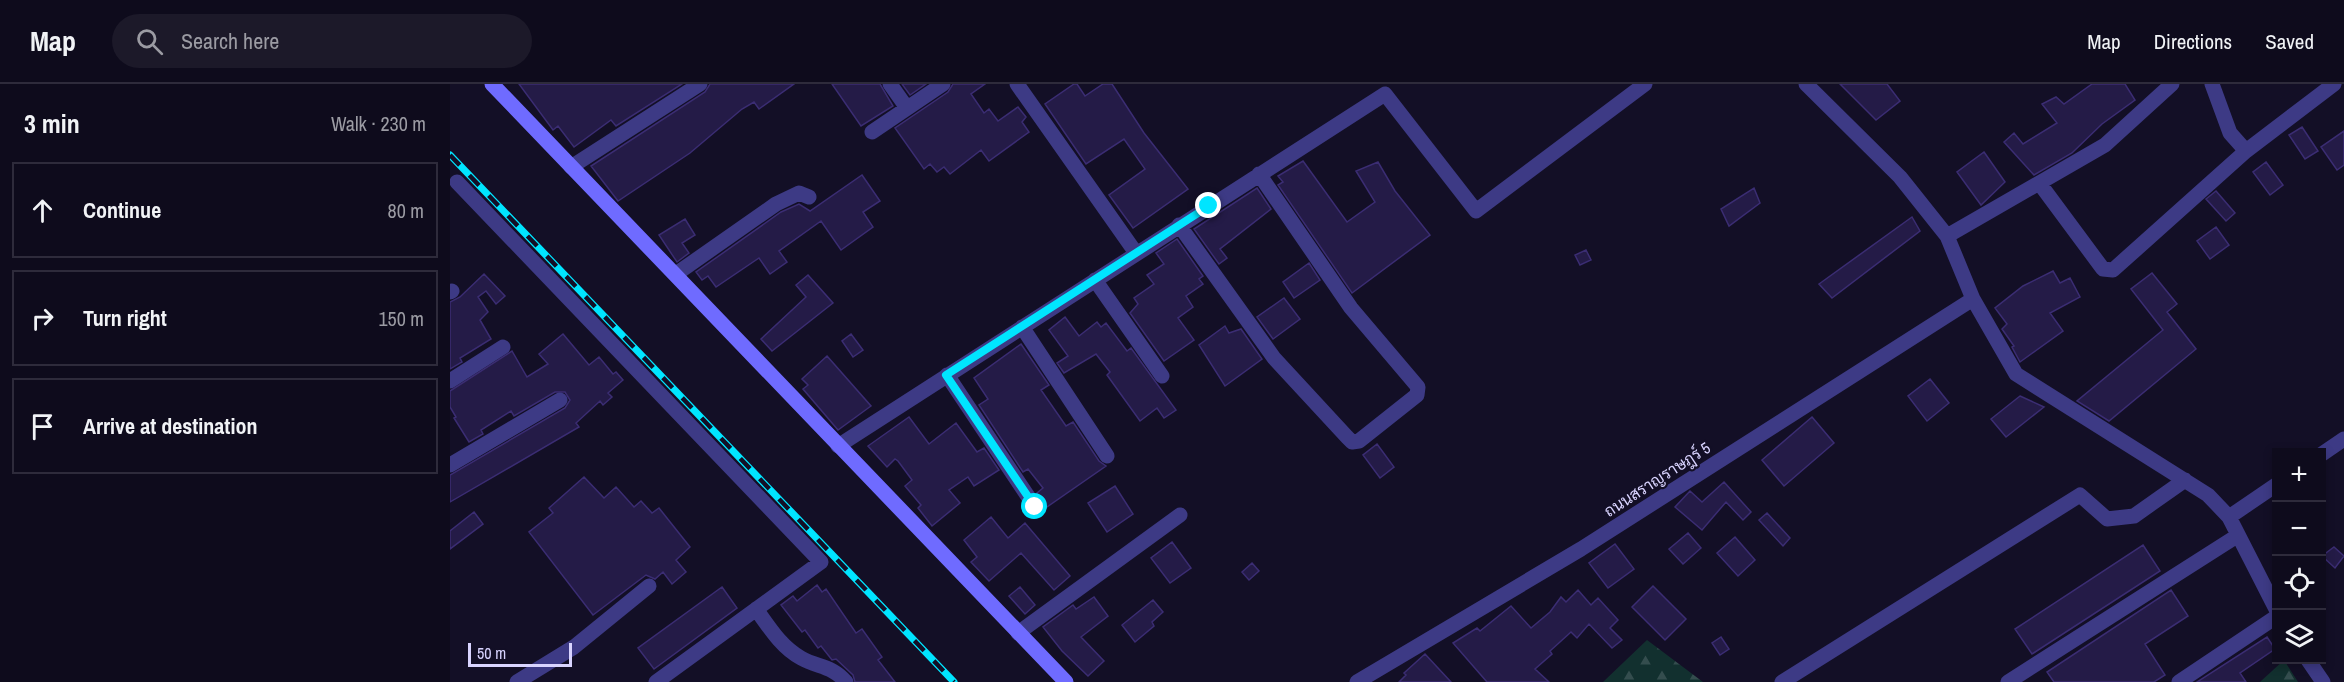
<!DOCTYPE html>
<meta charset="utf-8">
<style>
body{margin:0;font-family:"Archivo Narrow",Sarabun,sans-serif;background:#1c1929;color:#f1f3f6}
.controls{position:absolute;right:18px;bottom:18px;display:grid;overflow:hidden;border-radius:0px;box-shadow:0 3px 9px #0003}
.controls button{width:54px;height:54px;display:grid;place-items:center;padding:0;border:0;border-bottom:2px solid #2e2b3b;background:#0e0b1c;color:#f1f3f6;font:30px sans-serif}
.scale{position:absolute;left:18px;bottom:15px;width:104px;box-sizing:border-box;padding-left:6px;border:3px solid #d9d4ff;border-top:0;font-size:16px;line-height:21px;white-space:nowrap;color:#d9d4ff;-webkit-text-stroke:4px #130f26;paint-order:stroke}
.stop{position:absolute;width:18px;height:18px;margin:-14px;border:4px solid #00e5ff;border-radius:50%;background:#fff}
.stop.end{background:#00e5ff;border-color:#fff;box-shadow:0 2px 6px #0008}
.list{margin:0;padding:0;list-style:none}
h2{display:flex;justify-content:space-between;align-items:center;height:78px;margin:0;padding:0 24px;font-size:26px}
h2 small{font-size:20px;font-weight:400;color:#9b9ba3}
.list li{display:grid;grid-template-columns:39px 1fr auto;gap:18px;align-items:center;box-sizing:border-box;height:96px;margin:0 12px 12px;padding:0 12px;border:2px solid #2e2b3b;border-radius:0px}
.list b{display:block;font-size:22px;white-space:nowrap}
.list em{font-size:20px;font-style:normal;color:#9b9ba3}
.icon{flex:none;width:33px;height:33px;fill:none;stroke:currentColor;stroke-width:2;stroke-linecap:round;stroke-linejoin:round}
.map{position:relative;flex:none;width:1894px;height:598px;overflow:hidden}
header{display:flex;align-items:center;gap:36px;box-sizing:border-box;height:84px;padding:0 30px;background:#0e0b1c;border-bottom:2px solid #2e2b3b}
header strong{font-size:28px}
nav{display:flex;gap:33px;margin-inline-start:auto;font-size:21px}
.search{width:420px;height:54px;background:#1c1929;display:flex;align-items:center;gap:15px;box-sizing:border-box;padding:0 21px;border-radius:33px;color:#9b9ba3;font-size:22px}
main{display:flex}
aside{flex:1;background:#0e0b1c}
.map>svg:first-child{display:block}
.forest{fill:url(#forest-firs)}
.building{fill:#241b47;stroke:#3b2d73;stroke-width:1.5}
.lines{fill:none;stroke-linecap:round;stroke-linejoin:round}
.street{stroke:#3d3a85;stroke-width:15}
.secondary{stroke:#6f6bff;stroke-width:15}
.rail-casing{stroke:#00e5ff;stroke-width:7}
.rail{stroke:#130f26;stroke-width:4.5;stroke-dasharray:14;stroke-linecap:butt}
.route{stroke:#00e5ff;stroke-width:8}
.labels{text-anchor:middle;stroke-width:4.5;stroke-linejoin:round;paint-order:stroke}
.street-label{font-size:16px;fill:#d9d4ff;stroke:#130f26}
</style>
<header>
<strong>Map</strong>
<div class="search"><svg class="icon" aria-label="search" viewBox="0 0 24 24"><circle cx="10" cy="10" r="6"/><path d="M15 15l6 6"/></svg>Search here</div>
<nav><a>Map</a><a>Directions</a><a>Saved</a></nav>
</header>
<main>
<aside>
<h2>3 min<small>Walk · 230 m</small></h2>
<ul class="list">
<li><svg class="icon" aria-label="ahead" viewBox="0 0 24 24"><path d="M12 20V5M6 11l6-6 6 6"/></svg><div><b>Continue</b></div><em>80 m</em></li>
<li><svg class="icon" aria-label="right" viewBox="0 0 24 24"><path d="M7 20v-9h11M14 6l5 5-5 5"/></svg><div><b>Turn right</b></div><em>150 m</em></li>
<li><svg class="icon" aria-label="arrive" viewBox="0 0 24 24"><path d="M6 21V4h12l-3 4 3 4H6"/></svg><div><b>Arrive at destination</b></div></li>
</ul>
</aside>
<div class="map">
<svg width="1894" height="598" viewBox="0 0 1894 598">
<defs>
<pattern id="forest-firs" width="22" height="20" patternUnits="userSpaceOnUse" patternTransform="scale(1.5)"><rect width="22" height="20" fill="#12302f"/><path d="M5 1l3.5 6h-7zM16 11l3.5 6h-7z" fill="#344d4e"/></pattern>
</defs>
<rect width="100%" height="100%" fill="#130f26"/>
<path class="forest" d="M1197 556 1253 598H1153Z
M1834 576 1848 598H1810Z"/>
<path class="building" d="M69 0H232L166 42 161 36 124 63 108 42 103 46Z
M260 0H344L309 25 304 18 292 25 240 69 168 117 141 82 255 8Z
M382 0H430L443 22 411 42Z
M452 0H476L460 11Z
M503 0H535L521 10 534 29 539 25 548 37 568 23 576 33 572 38 579 48 539 77 531 66 500 90 494 83 487 88 480 80 474 85 445 44 498 8Z
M624 0H627L635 12 653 0H662L694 49 738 105 683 144 659 111 695 85 674 55 636 80 595 20Z
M1390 0H1437L1450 17 1426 36Z
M1642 0H1675L1685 16 1652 40 1622 69 1584 91 1554 58 1564 49 1573 60 1607 39 1592 20 1606 13 1614 20Z
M1852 43 1868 67 1855 75 1839 51Z
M1894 47V81L1887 86 1871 63Z
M1534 68 1555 98 1531 121 1507 88Z
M853 77 897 138 925 118 906 87 928 78 945 107 980 151 902 209 828 101 833 98 828 92Z
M1816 78 1833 101 1820 111 1803 88Z
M412 91 430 117 413 128 423 143 391 166 371 137 329 167 337 178 320 190 309 174 266 203 258 192 252 196 246 188 331 128 349 120 360 127Z
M807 104 821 125 770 165 777 174 769 180 744 145Z
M1304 104 1310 119 1279 142 1271 125Z
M1766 107 1785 129 1776 137 1756 115Z
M1462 133 1470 147 1382 214 1369 200Z
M235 135 245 151 232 159 239 169 227 178 209 151Z
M1766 143 1779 161 1760 175 1747 157Z
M727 155 753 192 749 195 753 200 736 212 743 223 728 234 744 256 714 277 680 229 688 220 684 214 704 200 697 191 714 180 706 169Z
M1136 166 1141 176 1130 181 1125 171Z
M859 179 870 196 844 214 833 198Z
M1603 187 1610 199 1620 194 1630 213 1600 229 1613 247 1570 278 1562 263 1564 262 1552 245 1557 240 1545 224 1573 202Z
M1702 189 1727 220 1717 228 1746 265 1659 337 1627 317 1713 246 1681 205Z
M34 190 55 212 46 220 36 207 28 213 38 228 30 236 41 255 10 274 12 278 0 285V218L10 213Z
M358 191 383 219 322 267 311 255 356 213 346 201Z
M834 214 850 235 823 255 807 233Z
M615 233 629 252 647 238 651 243 656 239 677 267 681 264 726 326 714 334 707 324 690 337 657 291 660 288 646 270 614 289 607 279 618 272 599 246Z
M775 242 779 249 791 245 812 275 775 302 749 261Z
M113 250 139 281 149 273 163 290 166 288 173 296 158 309 162 313 153 321 150 317 126 339 129 343 0 418V391L115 324 120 316 115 308H105L64 332 61 327 31 346 33 350 19 358 4 334 6 333 0 323V307L62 267 77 293 98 280 89 270Z
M401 250 413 266 403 273 392 257Z
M571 260 599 301 591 306 616 342 623 338 649 377 656 382 594 425 587 409 593 404 578 385 573 388 529 321 538 315 524 294Z
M377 272 421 322 388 346 353 305 358 301 352 295Z
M1480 295 1499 319 1477 337 1458 312Z
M1570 312 1594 323 1556 353 1541 335Z
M459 333 479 360 506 339 527 368 534 364 549 386 524 402 518 393 499 406 510 419 482 442 468 424 471 421 455 402 462 396 448 377 445 375 437 383 418 362Z
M1362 333 1384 359 1334 402 1312 376Z
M927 360 944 383 930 394 913 371Z
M134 393 154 414 166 403 184 423 191 417 202 429 209 424 240 463 226 476 236 488 222 500 213 488 205 495 196 491 143 531 79 448 103 429 99 424Z
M1274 398 1301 428 1293 436 1276 418 1252 446 1225 423 1240 407 1252 418Z
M665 402 683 430 657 448 638 419Z
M24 428 33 440 0 465V447Z
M1317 429 1340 454 1333 462 1309 436Z
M541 433 558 454 575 439 620 492 604 506 571 469 539 497 521 478 527 473 514 456Z
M1238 449 1251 464 1233 480 1219 465Z
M1285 453 1305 476 1288 492 1267 469Z
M722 458 741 484 720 499 701 474Z
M1165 460 1184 485 1158 504 1139 479Z
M1693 461 1710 487 1582 570 1565 545Z
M1884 463 1894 472 1885 484 1872 472Z
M802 479 809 487 799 496 792 488Z
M367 501 372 508 376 505 406 549 412 545 432 573 428 576 445 598H405L403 591 386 575 382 576 371 562 368 564 355 546 352 548 331 521 343 512 347 517Z
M1203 502 1236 535 1215 556 1182 523Z
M272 503 287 524 204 585 188 564Z
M570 503 585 521 575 530 559 512Z
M1128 506 1141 521 1148 514 1168 536 1160 544 1172 556 1162 564 1139 540 1127 554 1121 548 1100 567 1102 570 1085 585 1099 598H1037L1003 559 1027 544 1030 547 1061 522 1081 544 1100 528 1111 513 1116 518Z
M1721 506 1738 532 1695 560 1715 591 1704 598H1604L1597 588Z
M644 513 658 532 631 553 654 577 638 592 612 567 593 543 623 521 626 525Z
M703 516 713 528 702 538 704 542 685 558 672 541Z
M1271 553 1279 565 1270 571 1262 559Z
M1817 553 1825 565 1790 589 1796 598H1747Z
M975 570 1001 598H949L956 591 954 589Z"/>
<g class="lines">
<path class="street" d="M440 0 457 24
M567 0 686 169
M1356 0 1450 93 1497 152 1523 215 1566 290 1758 411 1779 433 1826 525
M1762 0 1780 49 1796 67
M422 48 493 0
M121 83 250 0
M7 98 371 478 206 598
M1590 100 1650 181 1653 185 1663 186 1796 67 1884 0
M729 141 824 274 897 353 902 358 909 357 967 311 968 303 901 224 809 90
M1497 152 1655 61 1722 0
M226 190 326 120 349 109 359 113
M645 196 712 292
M0 208 2 207
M572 243 657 372
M497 291 585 423
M0 297 53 263
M388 362 935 10 1026 127 1195 0
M1872 370 1894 355
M0 381 110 316
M1779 433 1826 401
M306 525C319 543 331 563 351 574 369 584 381 581 396 598
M568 549 730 431
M1858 576 1873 598
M67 598 124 563 199 502
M907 598 1131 465 1523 215
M1332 598 1630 411 1657 435 1684 432 1735 396
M1558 598 1787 452
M1729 598 1826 533"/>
<path class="secondary" d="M42 0 616 598"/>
<g class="rail-casing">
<path id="rail" d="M0 71 504 598"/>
</g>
<use href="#rail" class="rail"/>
</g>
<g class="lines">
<path class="route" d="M585 423 496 291 759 122"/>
</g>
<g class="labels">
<g class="street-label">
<text transform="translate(1207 395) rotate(-33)" y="6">ถนนสราญราษฎร์ 5</text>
</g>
</g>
</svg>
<div class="controls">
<button>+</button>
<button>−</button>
<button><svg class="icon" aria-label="locate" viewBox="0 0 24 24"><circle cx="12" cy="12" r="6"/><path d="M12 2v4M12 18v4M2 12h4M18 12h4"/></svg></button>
<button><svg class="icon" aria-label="layers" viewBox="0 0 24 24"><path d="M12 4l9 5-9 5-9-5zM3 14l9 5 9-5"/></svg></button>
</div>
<div class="scale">50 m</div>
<div class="stop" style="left:585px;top:423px"></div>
<div class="stop end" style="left:759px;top:122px"></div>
</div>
</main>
